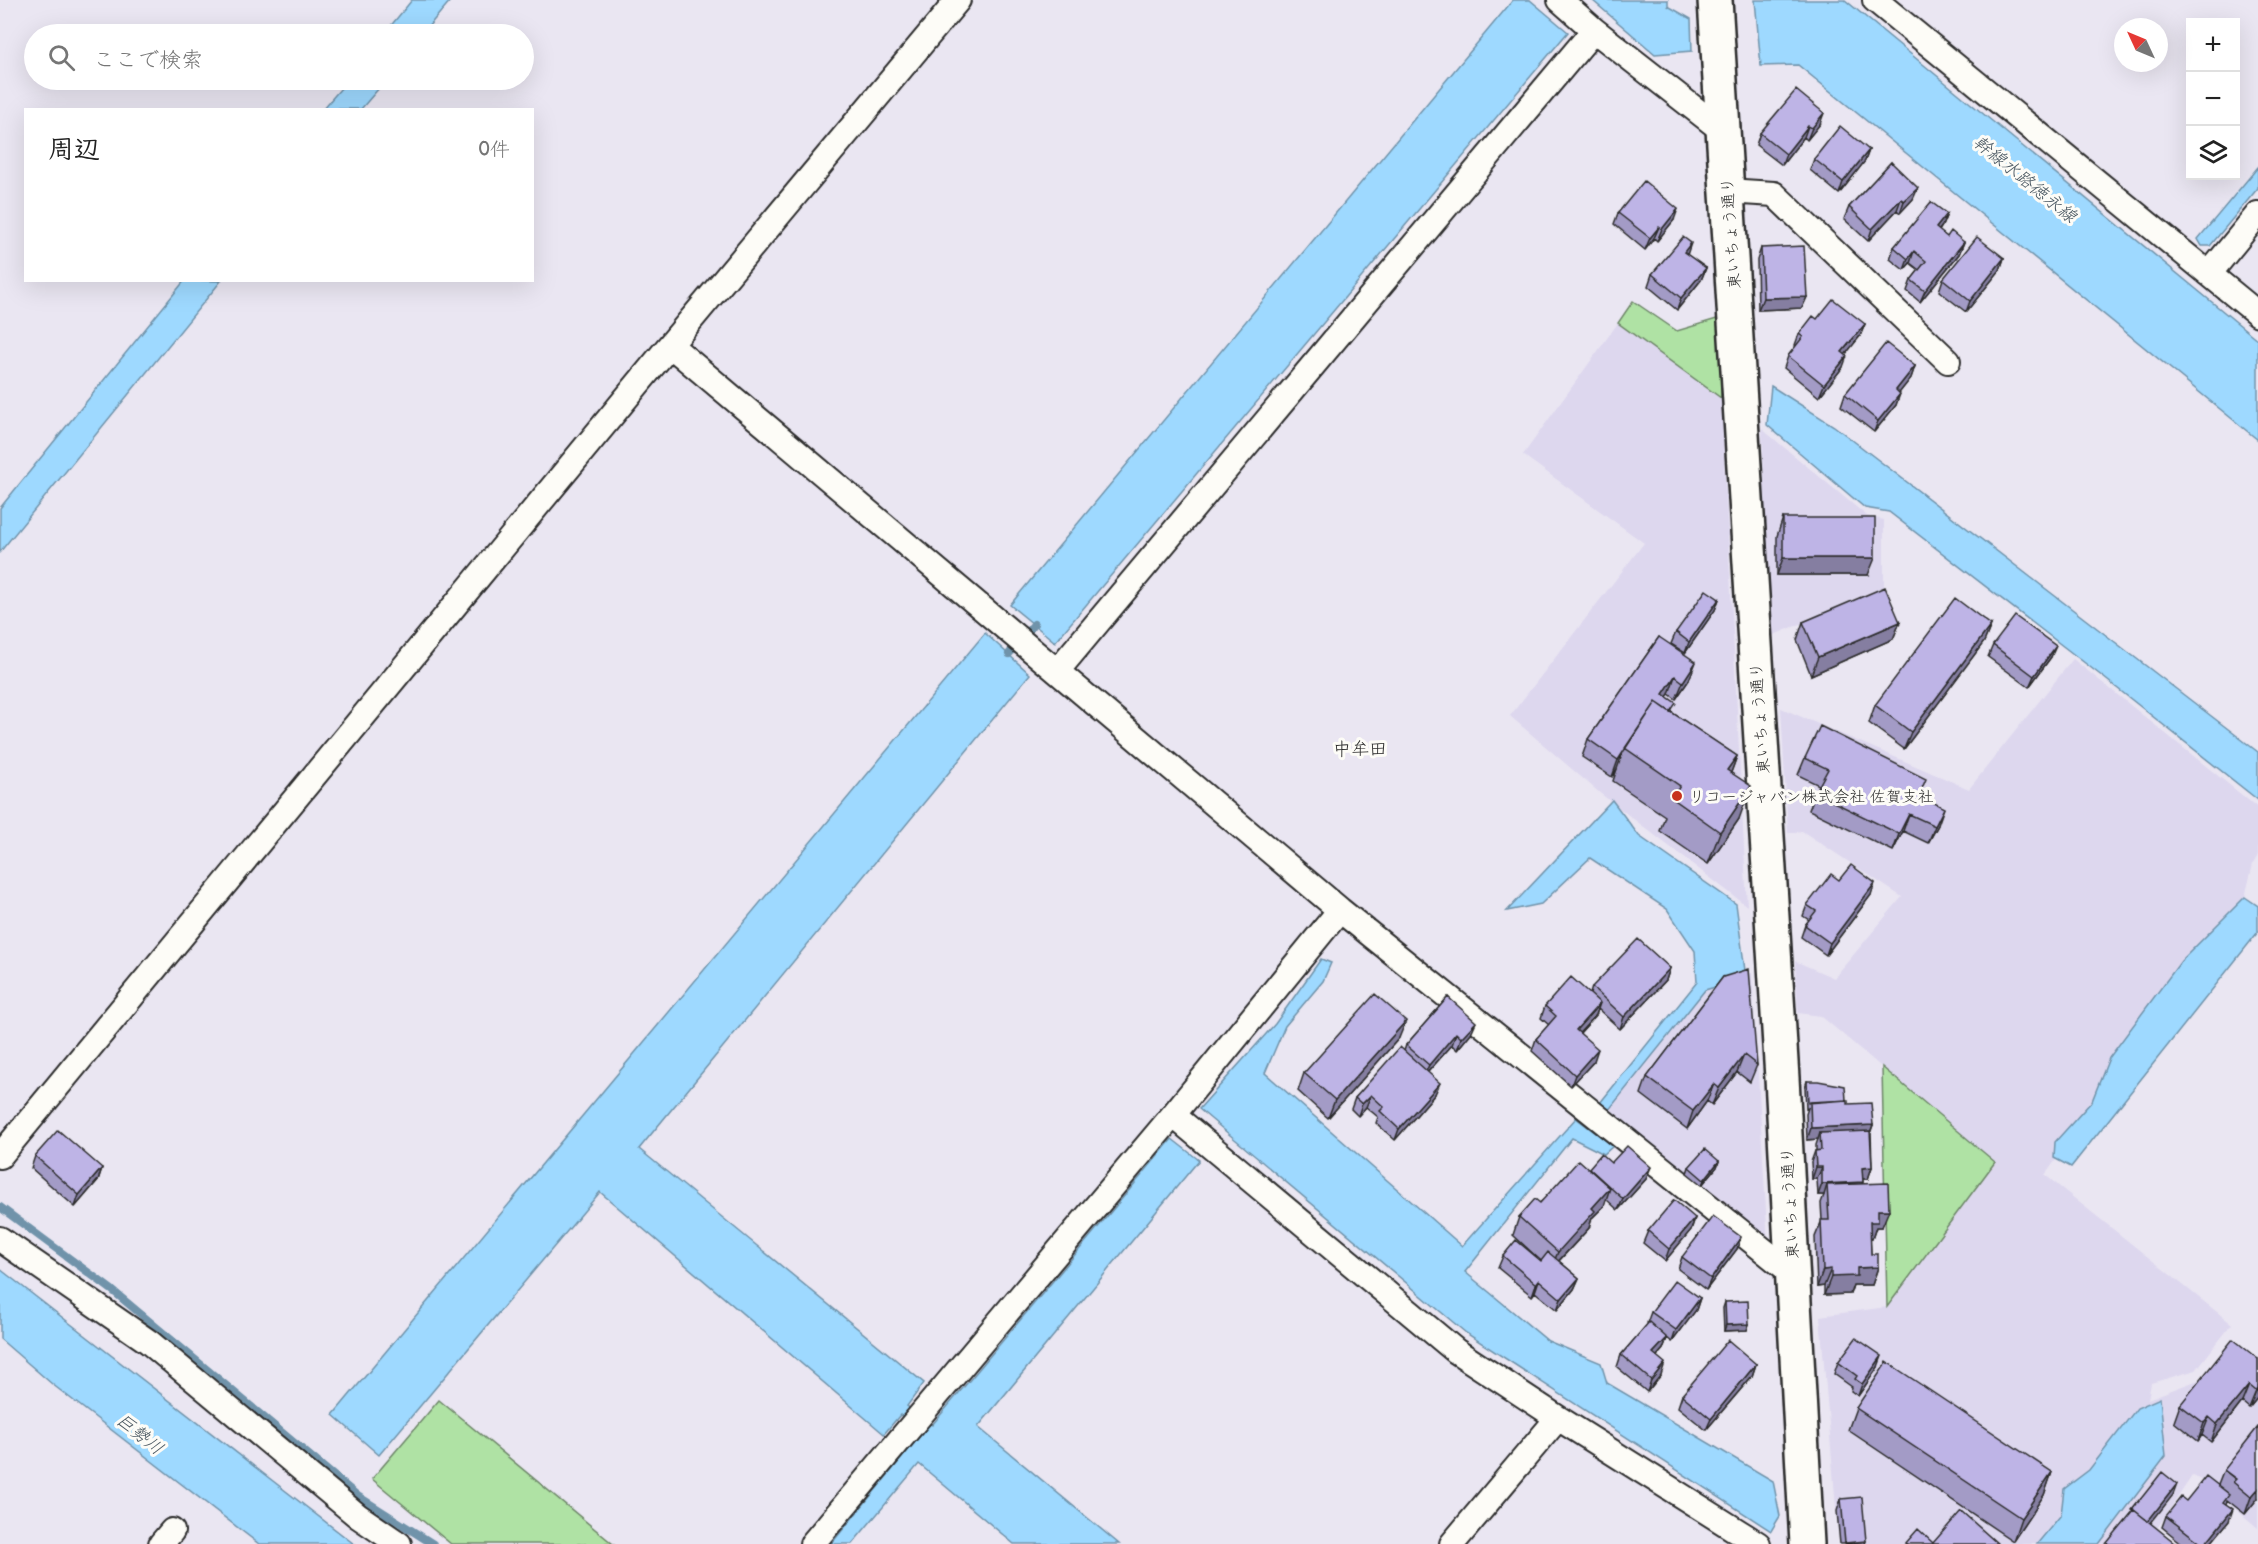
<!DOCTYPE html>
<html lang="ja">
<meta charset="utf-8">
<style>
body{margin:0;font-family:"Balsamiq Sans","Klee One",sans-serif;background:#f6f6f6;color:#222}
.controls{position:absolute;right:18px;top:18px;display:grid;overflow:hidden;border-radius:0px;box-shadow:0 6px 24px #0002}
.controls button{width:54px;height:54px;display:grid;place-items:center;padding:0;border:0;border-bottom:2px solid #e0e0e0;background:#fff;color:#222;font:30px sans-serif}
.compass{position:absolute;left:2114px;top:18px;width:54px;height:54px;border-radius:50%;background:#fff;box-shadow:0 6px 24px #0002;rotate:314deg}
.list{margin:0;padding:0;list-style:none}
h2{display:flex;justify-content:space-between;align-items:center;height:78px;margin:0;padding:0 24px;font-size:26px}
h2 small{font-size:20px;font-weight:400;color:#767676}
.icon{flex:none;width:33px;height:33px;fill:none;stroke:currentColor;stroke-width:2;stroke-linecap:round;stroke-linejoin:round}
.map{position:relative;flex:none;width:2258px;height:1544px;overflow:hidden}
.search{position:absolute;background:#fff;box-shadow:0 6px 24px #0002;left:24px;top:24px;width:510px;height:66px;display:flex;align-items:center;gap:15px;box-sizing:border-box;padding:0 21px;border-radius:33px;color:#767676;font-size:22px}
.panel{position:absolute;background:#fff;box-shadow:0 6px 24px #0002;left:24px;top:108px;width:510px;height:174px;border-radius:0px}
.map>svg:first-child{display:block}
.built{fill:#ddd7ee}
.green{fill:#afe2a4;stroke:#6d8668;stroke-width:1.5}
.water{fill:#9ed9ff;stroke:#7093aa;stroke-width:1.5}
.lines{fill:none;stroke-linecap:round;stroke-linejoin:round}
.stream{stroke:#7093aa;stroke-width:8}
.street-casing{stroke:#2b2b2b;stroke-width:28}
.primary-casing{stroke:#2b2b2b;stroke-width:38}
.street{stroke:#fdfcf7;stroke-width:24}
.primary{stroke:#fdfcf7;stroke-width:33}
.wall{fill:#a39bc6;stroke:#2b2b2b;stroke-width:1.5}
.shaded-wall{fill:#857ea1;stroke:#2b2b2b;stroke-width:1.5}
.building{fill:#beb4e6;stroke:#2b2b2b;stroke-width:1.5}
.poi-dot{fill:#c8321e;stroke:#fdfcf7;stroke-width:2}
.labels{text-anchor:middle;stroke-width:6;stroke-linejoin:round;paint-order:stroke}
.street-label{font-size:16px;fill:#2b2b2b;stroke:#fdfcf7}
.poi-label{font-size:16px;fill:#2b2b2b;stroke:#fdfcf7;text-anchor:start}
.water-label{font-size:18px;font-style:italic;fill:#485660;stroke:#fdfcf7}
.neighbourhood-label{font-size:18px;fill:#2b2b2b;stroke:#fdfcf7}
</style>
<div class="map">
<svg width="2258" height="1544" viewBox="0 0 2258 1544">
<rect width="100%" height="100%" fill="#eae6f2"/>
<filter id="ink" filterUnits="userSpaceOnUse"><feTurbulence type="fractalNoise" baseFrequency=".0167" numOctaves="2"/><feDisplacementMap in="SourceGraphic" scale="12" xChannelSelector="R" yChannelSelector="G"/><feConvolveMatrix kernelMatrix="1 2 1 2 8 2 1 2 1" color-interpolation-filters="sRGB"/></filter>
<g filter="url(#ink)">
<path class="built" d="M1618 323 1721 398 1747 906 1601 794 1510 716 1644 543 1523 455Z
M1762 429 1867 516 1884 520V589L1769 637Z
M2073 659 2258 808V855L2253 864 2245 897 2045 1175 2232 1324 2196 1370 2151 1383 2148 1399 2201 1379 2236 1341 2258 1360V1528L2201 1480 2192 1476 2153 1534 2166 1544H1839L1820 1316 1887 1307 1994 1162 1821 1016 1798 1013 1795 961 1834 978 1902 897 1802 831 1788 833 1781 708 1969 789Z
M1752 973 1768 1245 1599 1110 1711 975Z"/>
<path class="green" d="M1633 301 1677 331 1720 318 1721 398 1618 323Z
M1882 1067 1995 1162 1887 1307Z
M439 1400 613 1544H451L372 1479Z"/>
<path class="water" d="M412 0H451L422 34H384Z
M1513 0H1530L1568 32 1055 642 1010 605Z
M1592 0H1668V6L1691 19 1692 51 1655 54Z
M1755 0H1845L2258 340V440L1798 65 1761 66Z
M348 80H386L361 109H323Z
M2258 167V188L2210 246H2202L2198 239Z
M185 280 221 281 0 552V508Z
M1771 386 1834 426 2258 752V800L2103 677 1889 512 1865 508 1767 425Z
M985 633 1030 674 639 1149 924 1383 907 1406 932 1425 1172 1139 1199 1160 978 1427 1119 1544H1014L919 1464 852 1544H831L925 1430 900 1415 884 1434 600 1192 379 1455 333 1415Z
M1612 800 1639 836 1736 904 1746 978 1705 990 1608 1111 1600 1103 1697 982 1695 951 1667 909 1590 858 1541 904 1507 911Z
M2245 897 2258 906V932L2071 1167 2054 1158 2055 1142 2092 1101 2109 1058 2181 961Z
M1321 959 1331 963 1323 981 1285 1026 1265 1073 1462 1246 1576 1118 1613 1146 1604 1154 1572 1138 1465 1272 1548 1341 1601 1363 1607 1383 1773 1481 1780 1516 1771 1531 1466 1333 1199 1109 1275 1024Z
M0 1269 354 1544H259L52 1384 0 1339Z
M2160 1398 2166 1456 2099 1544H2037L2061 1515 2064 1489 2089 1470 2137 1408Z"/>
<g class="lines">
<path class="stream" d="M1009 654 1034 624
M0 1207 112 1290 359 1497 433 1544"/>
<g class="street-casing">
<path id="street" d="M1560 0 1594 30 1723 131
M1875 0 2258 314
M1727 191 1774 194 1948 361
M2209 274 2258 214
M670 345 1340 910 1793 1274
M1057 671 1594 30
M1173 1115 1456 1351 1558 1418 1758 1544
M0 1156 670 345 958 0
M0 1239 149 1342 358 1516 399 1544
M161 1544 172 1531
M812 1544 1173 1115 1340 910
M1452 1544 1558 1418"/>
</g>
<g class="primary-casing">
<path id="primary" d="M1715 0 1782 1078 1807 1544"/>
</g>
<use href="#street" class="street"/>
<use href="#primary" class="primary"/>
</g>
<path class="wall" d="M1820 124 1807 140 1804 137 1782 165 1756 145 1760 133Z
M1869 150 1865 161 1839 194 1810 170 1814 159Z
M1891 162 1913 199 1900 213 1897 210 1868 241 1844 219 1849 207Z
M1618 213 1674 220 1657 241 1654 238 1645 250 1614 224Z
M1947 214 1942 226 1939 231 1947 237 1964 242 1959 254 1920 302 1907 291 1911 280 1919 270 1910 263 1904 270 1890 259 1894 247Z
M1761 248 1807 297 1802 308 1758 310 1757 260Z
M2004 258 2000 270 1966 312 1939 291 1943 279Z
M1706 268 1701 280 1677 310 1648 286 1652 274Z
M1817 319 1865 324 1860 336 1845 354 1843 367 1819 397 1784 368 1788 356 1796 346 1795 345 1799 334Z
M1915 366 1911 378 1899 393 1896 405 1874 432 1841 406 1845 394Z
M1783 518 1868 575H1777V536Z
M1719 599 1715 610 1685 653 1671 644 1676 632Z
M1803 622H1900L1893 639 1811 675 1797 640Z
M1991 625 1984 642 1904 749 1869 723 1875 705Z
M1659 637 1689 680 1676 699 1669 694 1666 697 1673 713 1737 756 1731 772 1739 819 1708 864 1660 831 1665 816 1613 781 1617 769 1612 777 1582 757 1588 739Z
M1993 645 2051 657 2029 687 1988 657Z
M1805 758 1920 796 1938 825 1928 843 1903 831 1893 851 1809 810 1819 785 1798 775Z
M1839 880 1871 895 1826 955 1801 937 1805 925 1809 920 1803 916 1807 905Z
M1670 968 1666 980 1620 1029 1598 1009 1596 1015 1580 1033 1594 1061 1571 1086 1532 1051 1536 1039 1549 1025 1541 1018 1545 1006 1590 994 1592 987Z
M1723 977 1757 1065 1750 1082 1737 1072 1712 1105 1707 1101 1687 1129 1641 1094 1647 1077Z
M1448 997 1471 1033 1457 1050 1452 1045 1428 1072 1435 1094 1395 1140 1376 1123 1378 1117 1366 1107 1358 1116 1351 1109 1355 1098 1404 1051 1406 1045Z
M1399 1038 1328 1118 1298 1091 1304 1073Z
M1807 1081 1846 1100 1848 1104 1873 1125 1871 1131 1872 1167 1868 1179H1863L1862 1184 1882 1227H1876L1872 1239H1870L1871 1254 1878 1267 1872 1285H1853L1850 1294 1824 1295V1286L1817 1287 1815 1237 1822 1220 1821 1203 1824 1195H1818L1817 1179H1812L1811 1162 1815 1151H1816V1145L1818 1139 1807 1140 1806 1114 1808 1108 1806 1109 1805 1087Z
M35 1156 102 1168 98 1180 75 1207 31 1168Z
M1719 1161 1717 1167 1702 1185 1687 1173 1689 1167Z
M1611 1163 1646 1179 1618 1210 1606 1199 1604 1206 1592 1218 1589 1228 1559 1261 1579 1278 1574 1289 1557 1310 1535 1292 1532 1296 1498 1268 1503 1256 1541 1261 1513 1235 1519 1217 1588 1169Z
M1695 1218 1691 1230 1665 1261 1643 1243 1648 1231Z
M1737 1249 1706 1290 1678 1269 1682 1257Z
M1700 1298 1696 1310 1672 1342 1667 1338 1663 1349 1657 1356 1661 1375 1647 1392 1617 1367 1621 1355 1648 1324 1647 1323 1651 1312Z
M1725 1302 1749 1324 1747 1330 1724 1331 1723 1308Z
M2258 1359V1397L2249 1408 2242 1402 2211 1442 2202 1435 2198 1441 2174 1422 2180 1405Z
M1838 1362 1878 1367 1858 1396 1851 1391 1852 1387 1834 1374Z
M1756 1364 1752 1376 1706 1430 1678 1407 1682 1395Z
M1856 1408 2052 1472 2044 1495 2013 1541 1848 1430Z
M2224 1470 2258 1498 2245 1514 2227 1500 2226 1504 2229 1521 2210 1544H2183L2162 1527 2166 1516 2218 1485Z
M1841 1499 1865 1544H1840L1837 1511Z"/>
<path class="shaded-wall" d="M1824 113 1820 124 1807 140 1812 128Z
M1808 126 1804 137 1782 165 1786 154Z
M1869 150 1865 161 1839 194 1843 182Z
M1918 188 1913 199 1900 213 1904 201Z
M1901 199 1897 210 1868 241 1872 229Z
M1678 209 1674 220 1657 241 1662 229Z
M1947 214 1942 226 1931 240 1936 228Z
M1659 227 1654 238 1645 250 1650 238Z
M1964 242 1959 254 1920 302 1925 291Z
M1691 243 1687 255 1684 252Z
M1914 251 1910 263 1904 270 1908 259Z
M2004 258 2000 270 1966 312 1970 301Z
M1706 268 1701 280 1677 310 1681 298Z
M1807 297 1802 308 1758 310 1763 298Z
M1865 324 1860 336 1838 364 1842 352Z
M1847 356 1843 367 1819 397 1824 385Z
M1915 366 1911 378 1892 402 1896 390Z
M1900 394 1896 405 1874 432 1878 421Z
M1783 558H1875L1868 575H1777Z
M1719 599 1715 610 1685 653 1689 642Z
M1900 622 1893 639 1811 675 1818 657Z
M1991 625 1984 642 1904 749 1911 732Z
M2056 646 2051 657 2029 687 2034 676Z
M1696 662 1689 680 1676 699 1683 682Z
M1675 676 1669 694 1660 706 1663 694Z
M1623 752 1617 769 1612 777 1618 760Z
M1737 756 1725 789 1727 770Z
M1751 786 1739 819 1708 864 1720 832Z
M1944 808 1938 825 1928 843 1935 826Z
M1909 814 1903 831 1893 851 1899 834Z
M1875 883 1871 895 1826 955 1830 943Z
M1670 968 1666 980 1620 1029 1624 1017Z
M1600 1003 1596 1015 1572 1041 1576 1030Z
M1406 1021 1399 1038 1328 1118 1335 1100Z
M1476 1022 1471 1033 1457 1050 1461 1038Z
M1456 1033 1452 1045 1424 1076 1429 1065Z
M1598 1049 1594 1061 1571 1086 1575 1075Z
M1744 1055 1737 1072 1712 1105 1719 1088Z
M1440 1083 1435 1094 1395 1140 1399 1129Z
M1714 1084 1707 1101 1687 1129 1693 1111Z
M1371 1095 1366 1107 1358 1116 1362 1104Z
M1873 1125 1868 1137 1820 1133 1818 1139 1807 1140 1811 1128Z
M1719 1161 1717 1167 1702 1185 1704 1180Z
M1651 1167 1646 1179 1618 1210 1623 1199Z
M1816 1167H1822L1817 1179H1812Z
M1872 1167 1868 1179H1858L1862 1168Z
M102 1168 98 1180 75 1207 79 1195Z
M1863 1182 1859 1193 1827 1185 1824 1195H1818L1822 1184Z
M1610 1188 1604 1206 1592 1218 1589 1228 1551 1269 1558 1252 1592 1208Z
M1878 1210H1889L1882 1227H1876L1872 1239H1863L1870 1222Z
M1695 1218 1691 1230 1665 1261 1669 1249Z
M1741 1237 1737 1249 1706 1290 1711 1279Z
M1878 1267 1872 1285H1853L1850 1294 1824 1295 1831 1277 1857 1268Z
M1831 1269 1824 1286 1817 1287 1823 1270Z
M1579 1278 1574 1289 1557 1310 1561 1299Z
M1539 1280 1535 1292 1532 1296 1536 1284Z
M1700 1298 1696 1310 1672 1342 1676 1330Z
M1749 1324 1747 1330 1724 1331 1726 1325Z
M1667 1338 1663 1349 1649 1365 1653 1353Z
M1882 1356 1878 1367 1858 1396 1862 1384Z
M1665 1363 1661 1375 1647 1392 1651 1380Z
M1756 1364 1752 1376 1706 1430 1711 1419Z
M2249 1385 2242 1402 2211 1442 2217 1424Z
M2258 1388V1397L2249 1408 2256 1391Z
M2209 1417 2202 1435 2198 1441 2204 1423Z
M2052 1472 2044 1495 2013 1541 2021 1518Z
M2177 1484 2173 1495 2143 1533 2147 1522Z
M2258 1489V1498L2245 1514 2251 1497Z
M2233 1509 2229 1521 2210 1544H2205Z
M1866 1541 1865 1544H1845V1543Z"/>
<path class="building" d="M1796 90 1824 113 1812 128 1808 126 1786 154 1760 133Z
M1840 126 1869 150 1843 182 1814 159Z
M1891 162 1918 188 1904 201 1901 199 1872 229 1849 207Z
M1644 181 1678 209 1662 229 1659 227 1650 238 1618 213Z
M1931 202 1947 214 1936 228 1947 237 1951 231 1964 242 1925 291 1911 280 1926 261 1914 251 1908 259 1894 247Z
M1683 237 1691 243 1684 252 1706 268 1681 298 1652 274Z
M1977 237 2004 258 1970 301 1943 279Z
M1804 246 1807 297 1763 298 1761 248Z
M1833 299 1865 324 1842 352 1847 356 1824 385 1788 356 1803 337 1799 334 1813 316 1817 319Z
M1886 343 1915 366 1896 390 1900 394 1878 421 1845 394Z
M1783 518H1875V558H1783Z
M1885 587 1900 622 1818 657 1803 622Z
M1706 590 1719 599 1689 642 1676 632Z
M1955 598 1991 625 1911 732 1875 705Z
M2015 616 2056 646 2034 676 1993 645Z
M1659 637 1696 662 1683 682 1675 676 1663 694 1676 703 1670 712 1656 702 1618 760 1588 739Z
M1656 702 1737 756 1727 770 1751 786 1720 832 1672 798 1680 786 1625 748Z
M1820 726 1926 779 1919 795 1944 808 1935 826 1909 814 1899 834 1815 793 1828 769 1805 758Z
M1851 865 1875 883 1830 943 1805 925 1816 911 1807 905 1831 874 1839 880Z
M1638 939 1670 968 1624 1017 1592 987Z
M1749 969 1757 1065 1744 1055 1719 1088 1714 1084 1693 1111 1647 1077 1723 977Z
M1571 977 1600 1003 1576 1030 1598 1049 1575 1075 1536 1039 1556 1016 1545 1006Z
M1375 994 1406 1021 1335 1100 1304 1073Z
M1448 997 1476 1022 1461 1038 1456 1033 1429 1065 1406 1045Z
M1400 1047 1440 1083 1399 1129 1380 1111 1384 1107 1371 1095 1362 1104 1355 1098Z
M1807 1081H1818L1845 1086 1846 1100 1808 1103Z
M1848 1100V1104L1871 1103 1873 1125 1811 1128 1810 1102Z
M58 1130 102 1168 79 1195 35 1156Z
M1870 1131 1872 1167 1862 1168 1863 1182 1822 1184V1167H1816L1815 1151 1821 1150 1820 1133Z
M1627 1146 1651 1167 1623 1199 1589 1168 1601 1154 1611 1163Z
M1705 1149 1719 1161 1704 1180 1689 1167Z
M1579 1160 1610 1188 1592 1208 1595 1211 1558 1252 1519 1217 1535 1199 1540 1203Z
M1888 1183 1889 1210H1878V1222H1870L1871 1254H1878V1267L1857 1268V1276L1831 1277V1269L1823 1270 1821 1220H1829L1827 1185Z
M1674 1200 1695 1218 1669 1249 1648 1231Z
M1713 1216 1741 1237 1711 1279 1682 1257Z
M1516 1240 1541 1261 1548 1252 1579 1278 1561 1299 1539 1280 1536 1284 1503 1256Z
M1675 1280 1700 1298 1676 1330 1651 1312Z
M1748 1301 1749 1324 1726 1325 1725 1302Z
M1649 1322 1667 1338 1653 1353 1665 1363 1651 1380 1621 1355Z
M1856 1338 1882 1356 1862 1384 1855 1379 1857 1376 1838 1362Z
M2233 1339 2258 1359V1388L2256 1391 2249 1385 2217 1424 2209 1417 2204 1423 2180 1405Z
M1728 1340 1756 1364 1711 1419 1682 1395Z
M1887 1362 2052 1472 2021 1518 1856 1408Z
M2258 1427V1489L2251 1497 2233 1482 2236 1479 2224 1470Z
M2162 1472 2177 1484 2148 1521 2134 1510 2133 1511 2132 1510Z
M2206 1476 2229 1494 2223 1502 2233 1509 2205 1544H2202L2166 1516 2181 1497 2186 1501Z
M1862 1497 1866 1541 1845 1543 1841 1499Z
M2134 1510 2174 1542 2172 1544H2106Z
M1961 1511 1998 1544H1905L1918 1529 1933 1543Z"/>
</g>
<circle class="poi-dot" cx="1677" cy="796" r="6"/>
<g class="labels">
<g class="street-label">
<text transform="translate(1730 233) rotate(-94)" y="6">東いちょう通り</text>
<text transform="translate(1759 718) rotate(-94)" y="6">東いちょう通り</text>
<text transform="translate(1789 1203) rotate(-93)" y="6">東いちょう通り</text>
</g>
<g class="poi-label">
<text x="1689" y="802">リコージャパン株式会社 佐賀支社</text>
</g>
<g class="water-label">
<text transform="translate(2025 179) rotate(39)" y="6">幹線水路徳永線</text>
<text transform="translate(140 1434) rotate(39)" y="6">巨勢川</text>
</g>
<g class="neighbourhood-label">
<text x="1360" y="755">中牟田</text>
</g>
</g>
</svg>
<div class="controls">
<button>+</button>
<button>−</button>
<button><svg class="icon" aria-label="layers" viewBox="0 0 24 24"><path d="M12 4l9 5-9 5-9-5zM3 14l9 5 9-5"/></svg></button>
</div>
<svg class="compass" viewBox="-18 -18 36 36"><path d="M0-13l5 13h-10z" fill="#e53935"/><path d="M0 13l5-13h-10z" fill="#767676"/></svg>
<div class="search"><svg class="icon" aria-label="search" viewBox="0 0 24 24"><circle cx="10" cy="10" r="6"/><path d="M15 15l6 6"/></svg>ここで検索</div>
<section class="panel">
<h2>周辺<small>0件</small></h2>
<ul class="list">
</ul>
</section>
</div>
